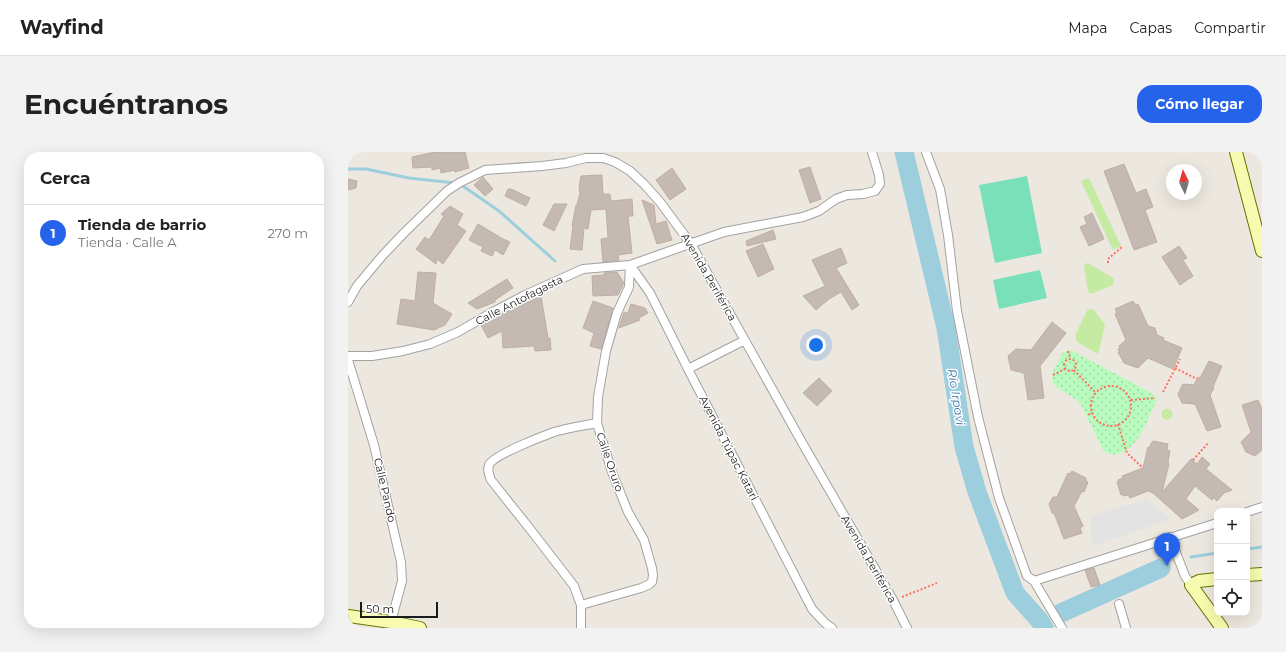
<!DOCTYPE html>
<html lang="es">
<meta charset="utf-8">
<style>
body{margin:0;font-family:Montserrat,sans-serif;background:#f2f2f2;color:#222}
.controls{position:absolute;right:12px;bottom:12px;display:grid;overflow:hidden;border-radius:8px;box-shadow:0 4px 16px #0002}
.controls button{width:36px;height:36px;display:grid;place-items:center;padding:0;border:0;border-bottom:1px solid #e0e0e0;background:#fff;color:#222;font:20px sans-serif}
.compass{position:absolute;left:818px;top:12px;width:36px;height:36px;border-radius:50%;background:#fff;box-shadow:0 4px 16px #0002;rotate:355deg}
.scale{position:absolute;left:12px;bottom:10px;width:78px;box-sizing:border-box;padding-left:4px;border:2px solid #1b1b1b;border-top:0;font-size:11px;line-height:14px;white-space:nowrap;color:#1b1b1b;-webkit-text-stroke:3px #fff;paint-order:stroke}
.you{position:absolute;left:468px;top:193px;width:14px;height:14px;margin:-10px;border:3px solid #fff;border-radius:50%;background:#1a73e8;box-shadow:0 0 0 6px #1a73e833}
.badge{display:grid;place-items:center;width:26px;height:26px;border-radius:50%;background:#2563eb;color:#fff;font-size:13px;font-weight:700}
.pin{position:absolute;translate:-50% -33px;filter:drop-shadow(0 1px 2px #0008)}
.pin::after{content:'';position:absolute;top:21px;width:14px;height:12px;background:inherit;clip-path:polygon(0 0,100% 0,50% 100%)}
.list{margin:0;padding:0;list-style:none}
h2{display:flex;justify-content:space-between;align-items:center;height:52px;margin:0;padding:0 16px;font-size:17px}
h2 small{font-size:13px;font-weight:400;color:#767676}
.list li{display:grid;grid-template-columns:26px 1fr auto;gap:12px;align-items:center;box-sizing:border-box;height:56px;padding:0 16px;border-top:1px solid #e0e0e0}
.list b{display:block;font-size:15px;white-space:nowrap}
.list p{margin:0;font-size:13px;white-space:nowrap;color:#767676}
.list em{font-size:13px;font-style:normal;color:#767676}
.icon{flex:none;width:22px;height:22px;fill:none;stroke:currentColor;stroke-width:2;stroke-linecap:round;stroke-linejoin:round}
.map{position:relative;flex:none;width:914px;height:476px;overflow:hidden;border-radius:16px}
header{display:flex;align-items:center;gap:24px;box-sizing:border-box;height:56px;padding:0 20px;background:#fff;border-bottom:1px solid #e0e0e0}
header strong{font-size:19px}
nav{display:flex;gap:22px;margin-inline-start:auto;font-size:14px}
.intro{display:flex;align-items:center;justify-content:space-between;box-sizing:border-box;height:96px;padding:0 24px}
h1{margin:0;font-size:28px}
.button{padding:10px 18px;border-radius:16px;background:#2563eb;color:#fff;font-size:14px;font-weight:700}
main{display:flex;gap:24px;padding:0 24px}
aside{flex:1;background:#fff;border-radius:16px;box-shadow:0 4px 16px #0002}
.map>svg:first-child{display:block}
.grass{fill:#c5eaa2}
.park{fill:url(#park-dots)}
.pitch{fill:#79e0b9}
.parking{fill:#e3e3e3}
.lines{fill:none;stroke-linecap:round;stroke-linejoin:round}
.stream{stroke:#9dcedd;stroke-width:3}
.river{stroke:#9dcedd;stroke-width:19}
.building{fill:#c4bab3;stroke:#bfaea1}
.street-casing{stroke:#a2a2a2;stroke-width:10}
.secondary-casing{stroke:#657201;stroke-width:14}
.path{stroke:#fe705f;stroke-width:2;stroke-dasharray:2 2;stroke-linecap:butt}
.street{stroke:#fff;stroke-width:8}
.secondary{stroke:#f7fbaf;stroke-width:12}
.labels{text-anchor:middle;stroke-width:3;stroke-linejoin:round;paint-order:stroke}
.street-label{font-size:11px;fill:#1b1b1b;stroke:#fff}
.water-label{font-size:12px;font-style:italic;fill:#4578ac;stroke:#fff}
</style>
<header>
<strong>Wayfind</strong>
<nav><a>Mapa</a><a>Capas</a><a>Compartir</a></nav>
</header>
<div class="intro"><h1>Encuéntranos</h1><a class="button">Cómo llegar</a></div>
<main>
<aside>
<h2>Cerca<small></small></h2>
<ul class="list">
<li><span class="badge">1</span><div><b>Tienda de barrio</b><p>Tienda · Calle A</p></div><em>270 m</em></li>
</ul>
</aside>
<div class="map">
<svg width="914" height="476" viewBox="0 0 914 476">
<defs>
<pattern id="park-dots" width="8" height="8" patternUnits="userSpaceOnUse"><rect width="8" height="8" fill="#b9fabe"/><path d="M2 2h.1M6 6h.1" fill="none" stroke="#9ed6a3" stroke-width="1.8" stroke-linecap="round"/></pattern>
</defs>
<rect width="100%" height="100%" fill="#ede8df"/>
<path class="grass" d="M741 26 773 94 765 98 733 29Z
M740 111 765 126 766 130 765 133 743 142 740 140 736 114 737 112Z
M740 157 746 158 757 173 750 202 729 190 727 183Z
M813.5 262a5.5 5.5 0 1 1 11 0a5.5 5.5 0 1 1-11 0Z"/>
<path class="park" d="M723 198 805 242 809 248C803 260 798 274 791 285 783 297 768 309 755 298L732 251 729 248 708 235 704 229 705 219 715 200Z"/>
<path class="pitch" d="M679 24 694 101 647 111 631 33Z
M692 118 699 146 651 157 645 128Z"/>
<path class="parking" d="M799 347 822 367 746 394 743 383V364Z"/>
<g class="lines">
<path class="stream" d="M0 17H18L61 26 107 31
M112 32 151 59 207 109
M899 397 914 395
M843 405 869 401"/>
<path class="river" d="M556 0 598 176 616 295 629 340 667 441 692 469 696 476
M713 461 813 416"/>
</g>
<path class="building" d="M87 0H117L121 16 107 20V18L93 21 92 16 84 18V15L65 16 64 5Z
M776 12 788 41 798 37 805 55 797 58 809 90 786 98 756 19Z
M462 15 473 47 462 51 451 18Z
M324 16 338 37 322 48 308 28Z
M254 23 255 42H262L263 49 284 47 285 64H280L284 101 270 103 271 108 255 110 253 87 260 86 258 57 243 58 240 77 236 76 234 98 222 97 225 74H224L228 53H229L232 41 231 35 233 24Z
M135 25 145 37 137 44 126 33Z
M0 27 9 29 8 36 0 38Z
M160 37H163L182 46 178 54 157 44Z
M294 48 306 53 308 72 318 69 324 88 309 92Z
M206 52H219L206 79 195 73Z
M102 54 115 62 109 73 118 79 95 112 89 107 88 112 68 97 77 85 81 88 96 64 93 62Z
M744 61 756 87 741 94 732 75 739 72 736 65Z
M130 72 155 87 162 90 155 103 147 98 144 104 133 99 135 95 121 88Z
M425 78 428 87 399 94 398 89Z
M415 92 426 117 410 125 398 99Z
M831 94 839 106 835 108 845 124 832 133 814 105Z
M493 96 499 111 488 116 511 153 504 158 493 140 481 147 468 158 455 144 477 134 464 108Z
M70 120 88 121 85 151 104 162 97 173 86 178 49 172 53 147 67 149Z
M269 120 276 131 270 143 245 144 244 124 256 123V121Z
M159 127 165 136 147 148V150L129 157 120 151Z
M193 144 200 186H202L203 198 187 199 186 194 155 196 154 179 140 186 133 173 143 167Z
M245 149 265 156 253 197 242 194 246 181 235 176Z
M785 149 788 153 790 152 800 174 807 176 809 183 816 186 815 188 834 196 825 217 800 206 790 216 776 211 770 200H772L770 197 772 196 771 194 778 188 767 162 769 161 767 157Z
M283 152 297 156 300 161 291 166 292 168 271 176 276 160 280 161Z
M704 170 718 181 692 214 696 246 680 248 676 221 663 218 660 204 668 197 683 198Z
M861 209 874 214 865 235 866 236 862 243 873 275 859 279 847 252 834 251 830 242 835 232 846 233 850 225 852 226Z
M471 226 484 239 469 254 455 241Z
M910 248 914 257V298L907 304 898 300 893 290 903 280 894 253Z
M805 289 820 292 819 298 822 299 820 310 821 312 814 340 843 307 849 312 854 305 862 312 858 317 884 338 876 341 869 349 866 346 864 348 847 334 838 347 851 358 834 367 805 341 800 339 782 346 780 343 775 344V342L773 343 769 330H771L770 328 775 326 774 324 795 316 800 295H802L803 291H804Z
M724 319 738 326V329L740 330 736 340 734 339 726 354 735 374 732 376 734 381 716 387 706 361H704L701 352 705 345H709L720 321 722 322Z
M746 416 752 433 743 435 737 418Z"/>
<g class="lines">
<g class="street-casing">
<path id="street" d="M578 0 592 37 600 83 609 159 630 265 651 346 679 424 686 429 714 476
M282 113 302 141 340 217 464 457 477 471 484 476
M0 150 9 134 35 103 57 80 99 39 111 31 137 18 194 14 218 11 238 6H255L267 10 282 19 296 32 312 50 343 92 456 294 545 448 559 476
M0 204H24L55 199 82 192 110 180 143 161 177 143 235 117 282 113 376 80 455 65 471 59 488 47 499 43 515 42 527 39 532 32 531 23 524 0
M0 208 26 293 53 410 54 429 43 470
M340 217 397 188
M899 360 914 355
M822 385 837 424 843 433
M686 429 869 371
M771 452 778 476
M233 453 293 436 300 433 304 430 305 423 304 416 296 388 280 360 264 320 249 271 250 245 258 199 269 161 281 135 282 113
M233 476V453L226 434 182 377 143 328C141 322 139 319 141 313 145 303 195 284 206 280 220 276 234 274 249 271"/>
</g>
<g class="secondary-casing">
<path id="secondary" d="M888 0 914 99
M899 423 914 422
M869 427 851 429 843 433 874 476
M0 464 43 470 72 476"/>
</g>
<path class="path" d="M760 111V107L775 94
M720 199 722 206
M716 213a6 6 0 1 1 12 0a6 6 0 1 1-12 0Z
M827 216 849 227
M726 218 748 241
M705 223 717 217
M743 254a20 20 0 1 1 40 0a20 20 0 1 1-40 0Z
M815 240 832 207
M783 248 807 246
M740 263 744 260
M770 272 779 301 795 316
M845 308 861 290
M554 445 589 431"/>
<use href="#street" class="street"/>
<use href="#secondary" class="secondary"/>
</g>
<g class="labels">
<g class="street-label">
<text transform="translate(361 125) rotate(60)" y="4">Avenida Periférica</text>
<text transform="translate(171 148) rotate(-27)" y="4">Calle Antofagasta</text>
<text transform="translate(381 296) rotate(63)" y="4">Avenida Túpac Katari</text>
<text transform="translate(262 310) rotate(71)" y="4">Calle Oruro</text>
<text transform="translate(37 338) rotate(77)" y="4">Calle Pando</text>
<text transform="translate(521 407) rotate(60)" y="4">Avenida Periférica</text>
</g>
<g class="water-label">
<text transform="translate(608 245) rotate(81)" y="4">Río Irpavi</text>
</g>
</g>
</svg>
<div class="controls">
<button>+</button>
<button>−</button>
<button><svg class="icon" aria-label="locate" viewBox="0 0 24 24"><circle cx="12" cy="12" r="6"/><path d="M12 2v4M12 18v4M2 12h4M18 12h4"/></svg></button>
</div>
<svg class="compass" viewBox="-18 -18 36 36"><path d="M0-13l5 13h-10z" fill="#e53935"/><path d="M0 13l5-13h-10z" fill="#767676"/></svg>
<div class="scale">50 m</div>
<div class="you"></div>
<div class="pin badge" style="left:819px;top:414px">1</div>
</div>
</main>
